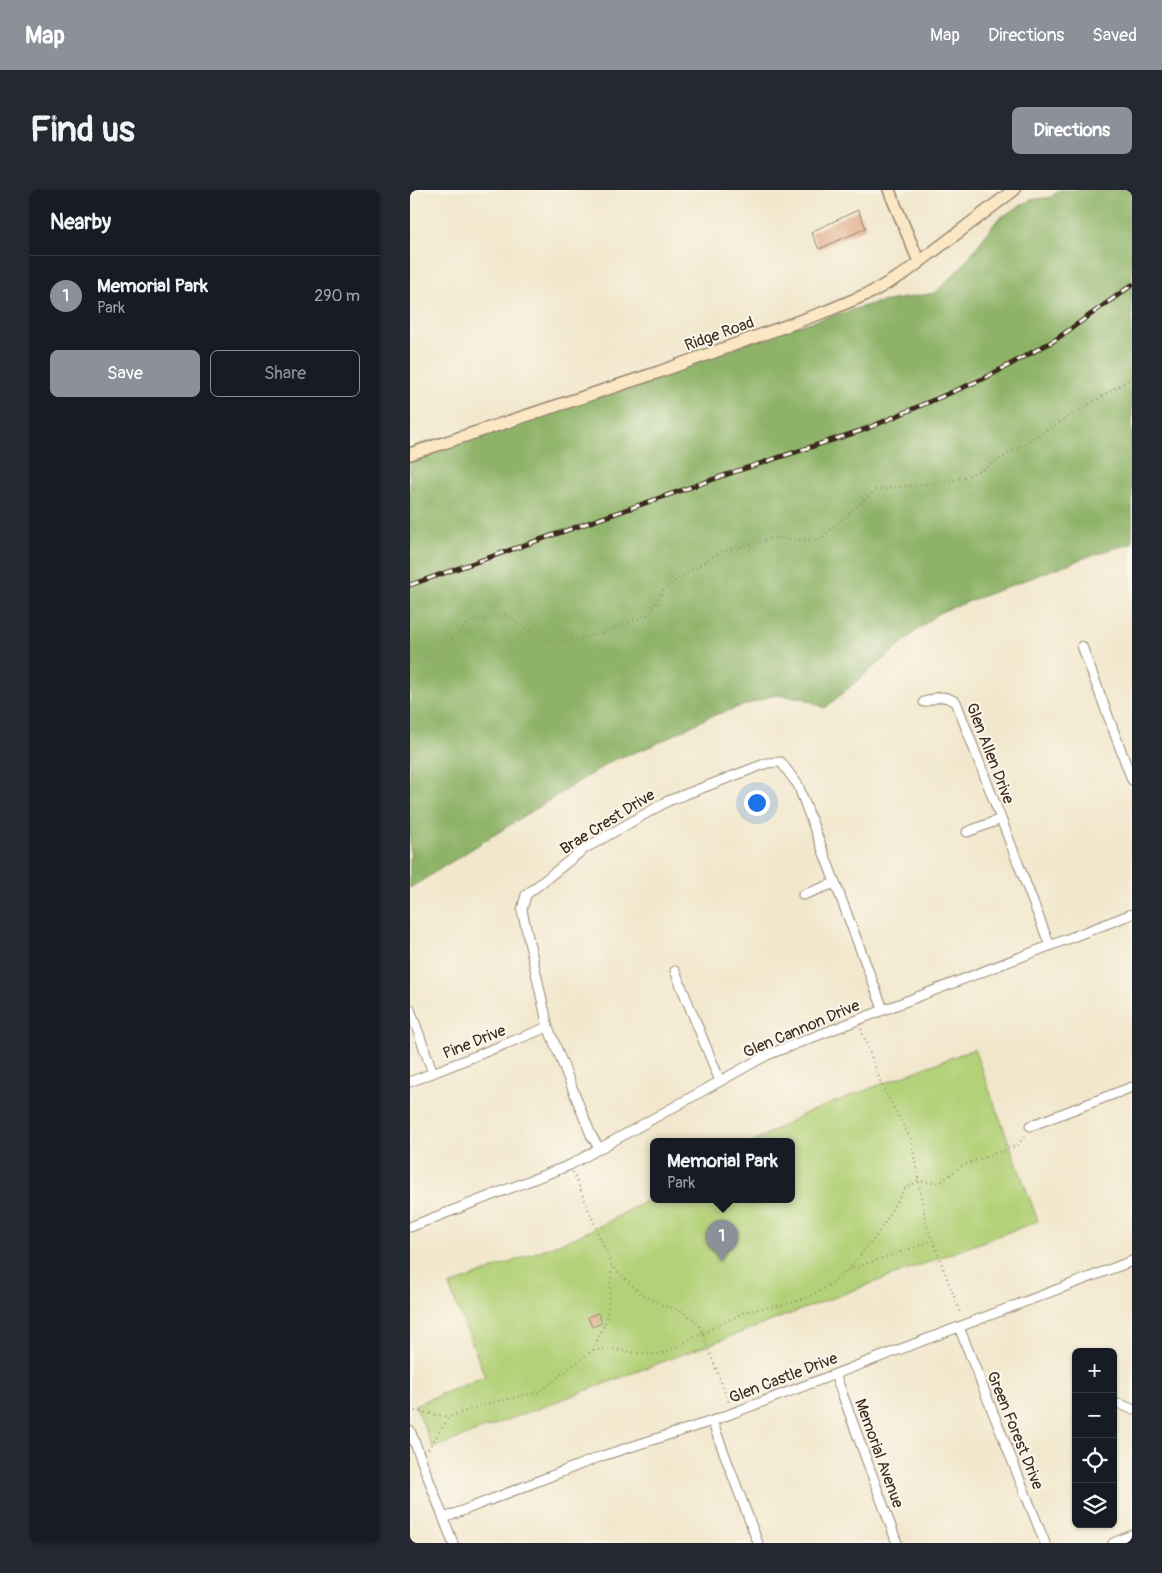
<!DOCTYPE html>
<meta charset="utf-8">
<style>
body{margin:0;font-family:Pangolin,sans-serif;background:#242831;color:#f1f3f6}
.controls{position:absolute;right:15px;bottom:15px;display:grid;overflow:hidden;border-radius:8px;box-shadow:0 1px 4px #0004}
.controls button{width:45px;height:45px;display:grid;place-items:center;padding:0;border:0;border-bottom:1px solid #363941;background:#171b24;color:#f1f3f6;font:25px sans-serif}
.you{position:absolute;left:346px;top:612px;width:18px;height:18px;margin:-12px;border:4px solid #fff;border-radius:50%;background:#1a73e8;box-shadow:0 0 0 8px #1a73e833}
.badge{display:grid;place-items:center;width:32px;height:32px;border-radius:50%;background:#8c9099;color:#fff;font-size:16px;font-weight:700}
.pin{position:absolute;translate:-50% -41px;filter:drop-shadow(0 1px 2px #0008)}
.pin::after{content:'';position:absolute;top:26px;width:18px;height:15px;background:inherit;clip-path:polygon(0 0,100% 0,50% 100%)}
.popup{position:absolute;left:240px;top:948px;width:145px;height:65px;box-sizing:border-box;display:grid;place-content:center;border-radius:8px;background:#171b24;filter:drop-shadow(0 1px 4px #0005);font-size:16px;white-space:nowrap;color:#9ea1a6}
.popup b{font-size:19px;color:#f1f3f6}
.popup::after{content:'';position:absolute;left:50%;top:100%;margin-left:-10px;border:10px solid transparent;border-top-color:#171b24}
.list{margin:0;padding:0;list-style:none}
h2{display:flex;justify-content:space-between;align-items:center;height:65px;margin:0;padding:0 20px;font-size:21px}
h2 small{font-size:16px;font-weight:400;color:#9ea1a6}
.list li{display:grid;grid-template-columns:32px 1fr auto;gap:15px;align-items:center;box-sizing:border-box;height:80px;padding:0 20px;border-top:1px solid #363941}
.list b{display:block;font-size:19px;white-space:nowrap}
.list p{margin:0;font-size:16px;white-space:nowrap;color:#9ea1a6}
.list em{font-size:16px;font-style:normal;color:#9ea1a6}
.actions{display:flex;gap:10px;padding:15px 20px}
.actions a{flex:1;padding:11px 0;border:1px solid #8c9099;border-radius:8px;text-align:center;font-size:18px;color:#8c9099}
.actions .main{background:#8c9099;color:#fff}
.icon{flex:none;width:28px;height:28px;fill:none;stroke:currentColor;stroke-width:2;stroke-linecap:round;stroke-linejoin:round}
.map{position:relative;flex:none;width:722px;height:1353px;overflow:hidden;border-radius:8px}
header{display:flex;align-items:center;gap:30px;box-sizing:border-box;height:70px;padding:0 25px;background:#8c9099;color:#fff}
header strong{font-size:24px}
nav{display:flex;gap:28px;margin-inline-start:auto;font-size:18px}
.intro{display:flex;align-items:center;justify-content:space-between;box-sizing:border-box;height:120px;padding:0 30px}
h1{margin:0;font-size:35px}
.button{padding:12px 22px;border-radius:8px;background:#8c9099;color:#fff;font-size:18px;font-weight:700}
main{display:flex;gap:30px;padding:0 30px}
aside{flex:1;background:#171b24;border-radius:8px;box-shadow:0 1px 4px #0004}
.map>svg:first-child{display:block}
.green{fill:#b3d178;stroke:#777e4b}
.forest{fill:#8eb368;stroke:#646e43}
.building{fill:#dea782}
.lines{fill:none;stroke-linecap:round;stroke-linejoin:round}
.street-casing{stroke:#968875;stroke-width:11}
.secondary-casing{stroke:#968875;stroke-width:14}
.path{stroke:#968875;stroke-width:2;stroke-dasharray:1 4;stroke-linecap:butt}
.street{stroke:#fff;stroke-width:9}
.secondary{stroke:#fbe7c3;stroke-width:11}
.rail-casing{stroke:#3b2a1e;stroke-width:5}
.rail{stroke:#fbf7ec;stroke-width:3;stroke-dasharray:9;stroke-linecap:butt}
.labels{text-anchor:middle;stroke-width:4;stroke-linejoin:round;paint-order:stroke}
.street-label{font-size:16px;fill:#3b2a1e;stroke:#fbf7ec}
</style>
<header>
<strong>Map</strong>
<nav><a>Map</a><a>Directions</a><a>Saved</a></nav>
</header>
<div class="intro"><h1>Find us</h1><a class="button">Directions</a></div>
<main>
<aside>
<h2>Nearby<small></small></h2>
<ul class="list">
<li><span class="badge">1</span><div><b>Memorial Park</b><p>Park</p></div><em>290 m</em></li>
</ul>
<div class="actions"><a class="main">Save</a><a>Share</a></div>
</aside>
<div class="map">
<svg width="722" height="1353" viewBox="0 0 722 1353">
<rect width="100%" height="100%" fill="#fbf7ec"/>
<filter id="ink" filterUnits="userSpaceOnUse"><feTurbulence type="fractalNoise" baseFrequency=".02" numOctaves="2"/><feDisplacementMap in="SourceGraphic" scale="10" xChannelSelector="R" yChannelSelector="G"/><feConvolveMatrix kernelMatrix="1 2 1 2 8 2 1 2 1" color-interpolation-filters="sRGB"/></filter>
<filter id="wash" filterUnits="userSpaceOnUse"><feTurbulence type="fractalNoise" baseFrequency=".0096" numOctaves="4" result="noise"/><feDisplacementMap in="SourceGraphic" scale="20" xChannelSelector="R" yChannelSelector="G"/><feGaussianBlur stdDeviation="1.12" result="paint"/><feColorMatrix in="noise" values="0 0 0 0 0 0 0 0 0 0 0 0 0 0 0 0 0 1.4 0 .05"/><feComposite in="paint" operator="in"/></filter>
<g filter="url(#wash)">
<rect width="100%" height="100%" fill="#f2e7cc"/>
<path class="green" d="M564 859 628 1031 23 1258 5 1215 75 1186 39 1096 166 1047 192 1035 243 1007V1010H381V952H342L396 923Z"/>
<path class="forest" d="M649 0H722V353L674 368 528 423 415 518 393 508 365 505 299 527 242 556 203 570 0 698V258L17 252 92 235 351 147 465 113 525 103 552 76 588 29 620 10 641 7Z"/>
<g id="blocks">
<path class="building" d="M448 20 456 38 409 59 401 42Z
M188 1123 192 1133 182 1137 178 1127Z"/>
</g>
</g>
<g filter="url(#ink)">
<use href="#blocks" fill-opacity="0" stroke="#968875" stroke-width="1"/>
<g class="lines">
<g class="street-casing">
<path id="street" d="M672 456 722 590
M514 512C529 507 532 504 546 512L640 756
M557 642 591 629
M393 705 425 693
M265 781 310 891
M0 819 23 883
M0 892 138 837
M620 936 722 897
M189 958 181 945 138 837 112 720 116 705 174 659 258 611 357 573 371 572 388 595 473 819
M0 1037 160 975 357 865 722 724
M549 1137 635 1353
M425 1184 487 1353
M710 1214 722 1219
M302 1231 348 1353
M0 1240 43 1353
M34 1328 192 1266 302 1231 722 1071
M703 1353 722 1345"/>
</g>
<g class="secondary-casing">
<path id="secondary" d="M479 0 509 72
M0 264 249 182 417 121 462 102 495 83 604 0"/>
</g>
<path class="path" d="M0 474 22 467 61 431 97 425 114 437 145 453 186 445 240 424 254 398 310 362 363 348 409 350 465 300 547 290 573 279 722 188
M451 839 472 896 501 949 516 1033 551 1125
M163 982 202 1076 230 1103 252 1115 272 1121 289 1134 319 1213
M438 1080 523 1051
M183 1160 202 1159 226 1163 251 1164 337 1121 383 1113 411 1101 438 1080 467 1045 494 999 508 991 530 993 551 976 608 955 615 945
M0 1220 39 1227
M18 1259 39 1227 76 1214 129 1202 183 1160 197 1128 202 1076"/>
<use href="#street" class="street"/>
<use href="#secondary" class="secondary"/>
<g class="rail-casing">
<path id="rail" d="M0 395 327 281 456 239 575 188 645 150 722 95"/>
</g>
<use href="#rail" class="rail"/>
</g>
</g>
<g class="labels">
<g class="street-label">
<text transform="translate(309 143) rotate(-20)" y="6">Ridge Road</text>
<text transform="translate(581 563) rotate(69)" y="6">Glen Allen Drive</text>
<text transform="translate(197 631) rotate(-32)" y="6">Brae Crest Drive</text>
<text transform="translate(391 838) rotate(-23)" y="6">Glen Cannon Drive</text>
<text transform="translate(64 851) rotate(-22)" y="6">Pine Drive</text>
<text transform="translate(373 1187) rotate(-21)" y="6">Glen Castle Drive</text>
<text transform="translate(606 1240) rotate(68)" y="6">Green Forest Drive</text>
<text transform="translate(470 1263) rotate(70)" y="6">Memorial Avenue</text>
</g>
</g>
</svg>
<div class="controls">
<button>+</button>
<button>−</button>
<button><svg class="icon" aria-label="locate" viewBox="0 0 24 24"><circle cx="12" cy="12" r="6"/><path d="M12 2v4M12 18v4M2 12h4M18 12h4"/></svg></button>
<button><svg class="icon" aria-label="layers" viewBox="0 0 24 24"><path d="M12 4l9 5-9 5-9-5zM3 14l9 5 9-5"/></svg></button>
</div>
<div class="you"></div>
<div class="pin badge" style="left:312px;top:1071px">1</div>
<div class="popup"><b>Memorial Park</b>Park</div>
</div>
</main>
